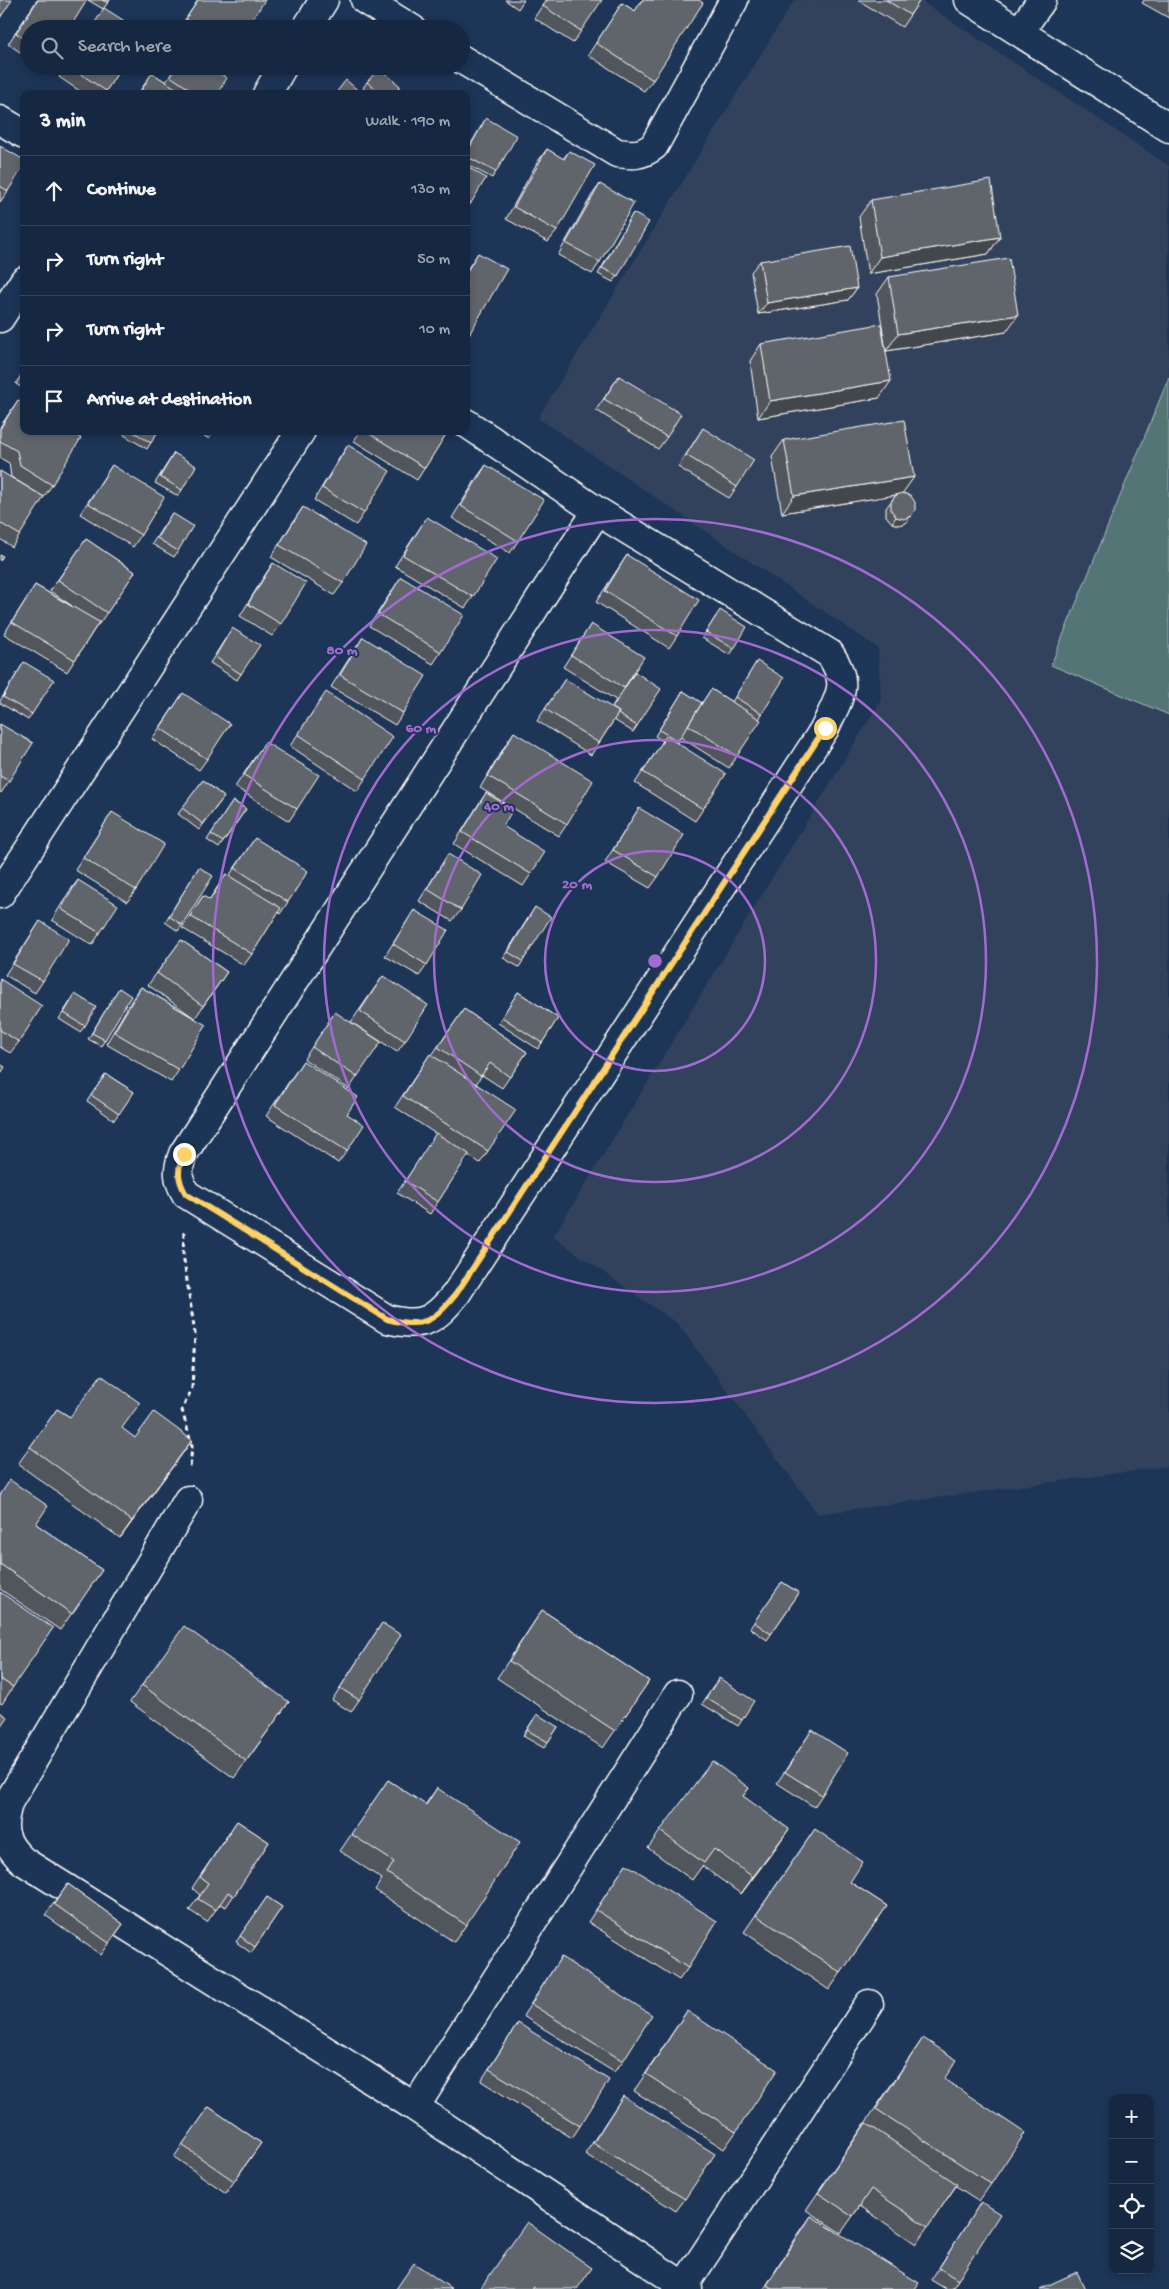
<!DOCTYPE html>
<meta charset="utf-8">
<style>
body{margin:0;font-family:"Gochi Hand",sans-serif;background:#1f3048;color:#f1f3f6}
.controls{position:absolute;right:15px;bottom:15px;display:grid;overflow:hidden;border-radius:10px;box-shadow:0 2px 8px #0003}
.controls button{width:45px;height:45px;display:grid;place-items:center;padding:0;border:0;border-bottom:1px solid #35445a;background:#162841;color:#f1f3f6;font:25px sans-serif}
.stop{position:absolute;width:15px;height:15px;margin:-11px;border:4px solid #ffd166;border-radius:50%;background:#fff}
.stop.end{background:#ffd166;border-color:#fff;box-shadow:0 1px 5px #0008}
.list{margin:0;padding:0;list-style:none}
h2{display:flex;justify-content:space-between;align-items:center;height:65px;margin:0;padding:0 20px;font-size:21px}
h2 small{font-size:16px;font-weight:400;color:#9ea6b1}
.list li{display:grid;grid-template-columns:32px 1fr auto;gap:15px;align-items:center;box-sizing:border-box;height:70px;padding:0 20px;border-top:1px solid #35445a}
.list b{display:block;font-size:19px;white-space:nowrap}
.list em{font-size:16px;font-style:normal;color:#9ea6b1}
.icon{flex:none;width:28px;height:28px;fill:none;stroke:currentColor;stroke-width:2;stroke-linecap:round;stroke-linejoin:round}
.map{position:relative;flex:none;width:1169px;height:2289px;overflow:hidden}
.search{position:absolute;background:#162841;box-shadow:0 2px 8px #0003;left:20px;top:20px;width:450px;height:55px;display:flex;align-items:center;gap:12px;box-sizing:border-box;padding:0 18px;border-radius:28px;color:#9ea6b1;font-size:19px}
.panel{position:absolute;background:#162841;box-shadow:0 2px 8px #0003;left:20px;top:90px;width:450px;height:345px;border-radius:10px}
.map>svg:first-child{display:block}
.built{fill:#30435d}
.pitch{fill:#537575;stroke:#a9baba}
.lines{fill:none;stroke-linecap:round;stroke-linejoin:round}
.minor-casing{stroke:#fff;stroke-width:31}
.path{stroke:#fff;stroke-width:3;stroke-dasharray:5 4;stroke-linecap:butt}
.minor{stroke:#1d3557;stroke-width:28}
.wall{fill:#51575c;stroke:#fff}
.shaded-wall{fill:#42474b;stroke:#fff}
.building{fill:#5e656b;stroke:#fff}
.route{stroke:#ffd166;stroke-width:6}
.ring{fill:none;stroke:#a36bd2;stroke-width:2.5}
.centre{fill:#a36bd2;stroke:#1d3557;stroke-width:2.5}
.ring-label{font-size:15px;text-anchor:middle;font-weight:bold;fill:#a36bd2;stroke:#1d3557;stroke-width:4;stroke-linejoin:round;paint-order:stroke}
</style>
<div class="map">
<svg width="1169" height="2289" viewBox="0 0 1169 2289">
<rect width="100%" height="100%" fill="#1d3557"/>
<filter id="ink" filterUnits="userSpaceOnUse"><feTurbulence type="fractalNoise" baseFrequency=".02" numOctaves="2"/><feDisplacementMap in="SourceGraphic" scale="10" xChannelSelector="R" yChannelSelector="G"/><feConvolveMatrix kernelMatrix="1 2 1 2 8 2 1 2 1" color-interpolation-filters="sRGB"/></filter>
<g filter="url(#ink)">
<path class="built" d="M794 0H920L1169 166V1466L818 1514 678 1324 553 1237 881 700 878 648 538 418Z"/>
<path class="pitch" d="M1169 377V715L1051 665Z"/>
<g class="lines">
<g class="minor-casing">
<path id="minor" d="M365 0 412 29
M969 0 1169 128
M306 29 324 0
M1020 31 1042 0
M461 59 617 153C632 155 641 156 654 146L734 0
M267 94 283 66
M0 120 24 134
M0 318 24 281
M466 423 597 511 830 654C851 685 839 696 825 728L456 1294C434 1321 422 1328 387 1319L186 1194C177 1179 177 1170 183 1154L597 511
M0 894 301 431
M188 1500 9 1801C0 1828 2 1841 23 1861L415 2107 688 2289
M415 2107 678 1694
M684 2286 869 2004"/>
</g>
<path class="path" d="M184 1232 183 1254 195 1334 192 1388 182 1410 192 1446 190 1469"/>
<use href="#minor" class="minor"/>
</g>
<path class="wall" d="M37 0H87L29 29V58L8 44Z
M88 0H110L103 9Z
M198 0 246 29H179Z
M505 0H524L518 9Z
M546 0 581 31 573 43 534 18Z
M642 0H699L653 80 644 91 588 55 622 3 635 11Z
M858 0H920L902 27Z
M1144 0H1169V18L1142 3Z
M66 66H122L104 94H84L59 77Z
M176 66 217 94H138L152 73 166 82Z
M367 82 400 86 394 94H370L363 88Z
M486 118 496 172 492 178 466 164V152Z
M0 146 8 191 0 202Z
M547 149 563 159 569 151 557 231 548 242 506 219 538 161Z
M466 166 471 203 467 209H466Z
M600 184V262L592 274 558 255 592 195Z
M871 200 1000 237 988 254 868 274 859 217Z
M633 213 618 276 613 282 598 274Z
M478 253 470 333 466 338V271Z
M760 261 857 288 848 300 758 314 751 272Z
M889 277 1006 332 886 351 877 294Z
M761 344 879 398 758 418 750 361Z
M24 370V389L16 384Z
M619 376 667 437 658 449 596 410Z
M18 400 52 485 44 497 11 477 9 463 0 458V427Z
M703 428 737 487 729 498 678 467Z
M126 431H158L147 449 124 435Z
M197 431H214L209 439Z
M360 431H448L417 480 354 441Z
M784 440 914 477 902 493 907 522 899 525 892 523 886 516V508L895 496 900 494 782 513 772 457Z
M348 445 364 513 356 525 314 500 340 457Z
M174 453 182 490 178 496 155 483Z
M112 465 141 535 133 547 80 514Z
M486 465 518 541 510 553 452 518 478 476Z
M0 471 20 535 12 547 0 539Z
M303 507 343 583 334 595 271 557 295 519Z
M172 513 178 551 174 557 152 544Z
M427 517 473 597 465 608 395 566Z
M86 539 135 572 99 624H98L67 672 4 634 35 585 72 606 50 591Z
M627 555 677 636 669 648 596 602Z
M273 563 281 624 272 636 240 616 265 575Z
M401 577 441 652 433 664 369 626Z
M716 616 734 649 730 655 702 638Z
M591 624 635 672 637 726 633 732 614 720 591 755 537 721 565 679 611 708 616 700 563 667Z
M232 628 241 674 237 680 210 663Z
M363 637 403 713 395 725 331 687Z
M757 661 762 714 737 756 729 768 680 737 677 743 703 809 695 821 635 783 663 741 655 736 683 691 702 703 711 689 732 702Z
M24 662 32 714 28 720 0 703V701Z
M183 693 207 759 199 770 152 739Z
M318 704 365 779 357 791 290 746Z
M0 724 9 781 1 793 0 792Z
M514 732 567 824 559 836 480 788 506 744Z
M265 742 297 809 289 821 235 787Z
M203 780 224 797 199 830 178 814Z
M486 793 503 826 531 874 523 886 454 844 478 805Z
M233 801 246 809 219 848 207 840Z
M639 808 658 877 650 888 605 862Z
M112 812 136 890 127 902 75 870Z
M255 838 288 902 280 914 278 912 252 954 244 965 182 928 203 896 209 900 226 874 229 876Z
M448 854 461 910 452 921 419 901Z
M199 867 182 925 178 931 165 922Z
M78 880 100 933 92 945 52 920 69 892Z
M535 907 523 961 519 967 503 958Z
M414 910 427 965 419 976 385 956Z
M40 921 43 981 35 993 5 975Z
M181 940 227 972 195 1018 179 1070 171 1082 106 1044 133 998 141 987 193 1017 148 985Z
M383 976 405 1041 397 1052 351 1022Z
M0 979 19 1042 10 1053 0 1047Z
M119 988 105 1040 101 1046 88 1039Z
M518 992 558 1018 538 1049 498 1023Z
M75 994 85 1026 80 1032 59 1019Z
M464 1009 527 1052 502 1088 482 1075 476 1084 488 1151 480 1163 468 1155 430 1214 397 1193 436 1134 395 1107 430 1054 432 1055Z
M335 1012 357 1077 349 1089 304 1059Z
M303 1061 347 1114V1151L338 1163 266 1116Z
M106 1074 134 1092 114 1120 87 1101Z
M57 1409 70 1417 122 1429 135 1438 192 1440 120 1538 18 1464Z
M0 1495 36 1524 102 1570 60 1630 0 1589Z
M782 1582 799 1593 767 1640 750 1628Z
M0 1592 13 1687 2 1704 0 1703Z
M542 1610 649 1681 603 1748 497 1678Z
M382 1623 359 1700 351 1712 332 1700Z
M719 1678 742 1720 738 1726 702 1704Z
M142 1685 289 1702 234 1778 130 1702Z
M533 1720 558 1727 544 1748 523 1736Z
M812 1730 822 1795 814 1807 777 1783Z
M388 1780 425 1805 437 1788 466 1925 454 1942 375 1890 382 1879 340 1851Z
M749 1788 743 1796 777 1846 741 1894 702 1866 692 1880 648 1848 660 1831Z
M237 1821 269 1842 226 1907 220 1904 207 1922 189 1910 200 1895 192 1888Z
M815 1829 850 1882 887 1906 829 1990 744 1932Z
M626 1864 688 1968 679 1980 588 1922Z
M68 1884 123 1924 101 1955 45 1915Z
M267 1897 282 1907 251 1953 236 1942Z
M561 1957 623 2061 614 2072 523 2016Z
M687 2011 736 2132 724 2149 634 2091Z
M518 2023 580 2126 572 2138 481 2081Z
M923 2038 944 2079 991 2184 979 2201 956 2186 916 2244 860 2206 841 2233 806 2210Z
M623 2096 685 2199 676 2211 585 2154Z
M209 2107 261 2143 226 2193 174 2157Z
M981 2202 958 2280 952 2289H946L931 2280Z
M811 2216 915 2289H764L799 2233Z"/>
<path class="shaded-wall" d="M1000 237 988 254 868 274 880 257Z
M857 288 848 300 758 314 767 303Z
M1018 315 1006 332 886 351 898 334Z
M891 381 879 398 758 418 770 401Z
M914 477 902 494 782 513 794 496Z
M911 516 907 522 899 525 892 523 896 517Z
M192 1440 180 1457 120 1538 132 1521Z
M789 1829 777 1846 741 1894 753 1877Z"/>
<path class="building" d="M0 0H12L0 18Z
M38 0H87L69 29H29V41L16 33Z
M102 0H110L108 3Z
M198 0H265L246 29H201L186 19Z
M547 0H602L581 31 543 6Z
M642 0H699L703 3 653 80 596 43 622 3 635 11Z
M886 0H920L910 15Z
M104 8 137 29H91Z
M69 66H122L106 91Z
M177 66H209L227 78 217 94H197L170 76Z
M379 68 400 86 394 94H382L367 82Z
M152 73 185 94H139Z
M346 80 362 94H335Z
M429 88 438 94H425Z
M486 118 517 136 496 172 466 156V154Z
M0 146 24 160V165L8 191 0 186Z
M547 149 564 159 569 151 595 165 557 231 514 207Z
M466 166 486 178 471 203 466 201Z
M991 180 1000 237 880 257 871 200Z
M600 184 634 203 600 262 566 243Z
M633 213 649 222 618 276 602 268Z
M850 246 857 288 767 303 760 261Z
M478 253 507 269 470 333 466 331V273Z
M1009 258 1018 315 898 334 889 277Z
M881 324 891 381 770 401 761 344Z
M619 376 681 414 667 437 604 399Z
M18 400 24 404V431H69L81 438 52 485 20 465 17 451 0 441V429Z
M904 420 914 477 794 496 784 440Z
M703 428 754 460 737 487 686 455Z
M132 431H158L151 443Z
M365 431H448L425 468Z
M348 445 390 471 364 513 322 488Z
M174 453 196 466 182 490 160 477Z
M112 465 164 497 141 535 88 503Z
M486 465 544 500 518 541 461 506Z
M0 471 44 497 20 535 0 523Z
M902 493 910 495 915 502V510L911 516 904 519 896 517 891 510V502L895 496Z
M303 507 366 545 343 583 279 545Z
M172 513 193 526 178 551 157 538Z
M427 517 497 559 473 597 403 555Z
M86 539 135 572 107 613 58 580Z
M0 555 3 556 0 561Z
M627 555 699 600 677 636 605 591Z
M273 563 306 583 281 624 248 604Z
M401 577 464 615 441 652 378 614Z
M35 585 99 622 75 660 12 622Z
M720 610 747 627 734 649 706 632Z
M591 624 644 657 624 688 571 655Z
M232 628 260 645 241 674 215 657Z
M363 637 426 676 403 713 340 675Z
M757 661 784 678 762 714 735 697Z
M24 662 54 680 32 714 3 697Z
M635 672 661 689 637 726 618 714 619 712 612 708Z
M565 679 619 712 599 743 545 709Z
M711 689 761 720 737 756 688 725Z
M683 691 702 703 678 741 659 730Z
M326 692 393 737 365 779 298 734Z
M183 693 230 724 207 759 160 728Z
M0 724 33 743 9 781 0 776Z
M514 732 593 781 567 824 488 776Z
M666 736 726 774 703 809 643 772Z
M265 742 319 775 297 809 244 775Z
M203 780 224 797 203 824 182 808Z
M486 793 513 809 503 826 545 852 531 874 462 832Z
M233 801 246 809 223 842 211 834Z
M639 808 684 835 658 877 613 850Z
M112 812 164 844 136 890 83 858Z
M255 838 308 871 288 902 235 868Z
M448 854 482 875 461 910 427 889Z
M199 867 213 876 182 925 169 916Z
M226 874 281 908 252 954 190 916 203 896 210 900Z
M78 880 118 905 100 933 61 909Z
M535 907 551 917 523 961 508 952Z
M414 910 448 930 427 965 393 944Z
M40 921 69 939 43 981 13 964Z
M181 940 227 972 203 1006 157 973Z
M383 976 428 1005 405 1041 360 1011Z
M0 979 42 1006 19 1042 0 1030Z
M141 987 206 1025 179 1070 114 1032Z
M119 988 131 996 105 1040 92 1033Z
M518 992 558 1018 542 1043 502 1017Z
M75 994 96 1007 85 1026 64 1013Z
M464 1009 527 1052 510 1077 490 1063 481 1076 438 1047Z
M335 1012 381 1042 357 1077 312 1047Z
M430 1054 516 1110 488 1151 403 1096Z
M303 1061 358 1097 347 1114 364 1125 347 1151 275 1105Z
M0 1064 5 1067 0 1075Z
M106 1074 134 1092 119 1114 91 1095Z
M436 1133 469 1154 438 1202 405 1181Z
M101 1375 140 1403 122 1428 135 1438 154 1412 192 1440 132 1521 30 1447 57 1409 70 1417Z
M10 1480 48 1506 36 1524 102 1570 72 1614 0 1564V1495Z
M782 1582 799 1593 771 1634 754 1622Z
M0 1592 53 1628 13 1687 0 1679Z
M542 1610 649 1681 615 1731 509 1661Z
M382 1623 401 1635 359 1700 340 1688Z
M184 1626 289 1702 246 1761 142 1685Z
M719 1678 754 1701 742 1720 706 1698Z
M0 1712 7 1717 0 1727Z
M537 1714 558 1727 548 1742 527 1730Z
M812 1730 848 1753 822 1795 785 1772Z
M712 1761 749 1788 743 1796 789 1829 753 1877 714 1849 704 1863 660 1831Z
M388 1780 426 1805 437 1788 520 1842 466 1925 387 1873 394 1862 351 1834Z
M237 1821 269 1842 234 1896 228 1892 216 1910 198 1899 208 1883 200 1877Z
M815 1829 863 1862 850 1882 887 1906 841 1973 756 1915Z
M626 1864 717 1921 688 1968 596 1910Z
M68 1884 123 1924 109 1943 54 1904Z
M267 1897 282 1907 255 1947 240 1936Z
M561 1957 652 2015 623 2061 531 2004Z
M687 2011 777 2070 736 2132 646 2074Z
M518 2023 609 2080 580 2126 489 2069Z
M923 2038 957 2060 944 2079 1025 2133 991 2184 876 2109Z
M623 2096 715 2154 685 2199 593 2143Z
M209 2107 261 2143 234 2181 182 2145Z
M866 2123 957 2184 928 2227 871 2189 853 2216 818 2193Z
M981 2202 1000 2214 958 2280 939 2268Z
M811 2216 919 2283 915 2289H773L767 2285Z
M527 2222 592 2268 577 2289H536L533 2287 532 2289H480Z
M414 2263 452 2289H396Z
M1077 2272 1085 2289H1040Z"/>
</g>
<g class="lines" filter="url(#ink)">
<path class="route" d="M184 1154C177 1169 177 1179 186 1194L387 1319C423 1329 433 1322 456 1294L825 728"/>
</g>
<g class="ring">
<circle cx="655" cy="961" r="110"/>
<circle cx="655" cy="961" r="221"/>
<circle cx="655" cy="961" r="331"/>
<circle cx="655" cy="961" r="442"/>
</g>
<circle cx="655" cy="961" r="8" class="centre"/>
<g class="ring-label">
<text x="342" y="654">80 m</text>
<text x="421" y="732">60 m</text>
<text x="499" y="810">40 m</text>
<text x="577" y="888">20 m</text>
</g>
</svg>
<div class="controls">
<button>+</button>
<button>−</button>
<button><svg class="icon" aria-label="locate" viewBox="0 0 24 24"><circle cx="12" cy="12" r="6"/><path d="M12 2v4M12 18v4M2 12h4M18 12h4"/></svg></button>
<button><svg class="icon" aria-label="layers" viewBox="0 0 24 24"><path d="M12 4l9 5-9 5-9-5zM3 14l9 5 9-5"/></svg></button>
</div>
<div class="stop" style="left:825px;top:728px"></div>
<div class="stop end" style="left:184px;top:1154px"></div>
<div class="search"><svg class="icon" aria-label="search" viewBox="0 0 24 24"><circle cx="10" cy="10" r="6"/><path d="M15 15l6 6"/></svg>Search here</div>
<section class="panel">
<h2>3 min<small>Walk · 190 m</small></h2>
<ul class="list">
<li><svg class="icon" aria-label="ahead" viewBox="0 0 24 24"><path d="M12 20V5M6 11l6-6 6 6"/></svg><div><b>Continue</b></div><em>130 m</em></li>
<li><svg class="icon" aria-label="right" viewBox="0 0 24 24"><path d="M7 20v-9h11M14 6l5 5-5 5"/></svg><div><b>Turn right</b></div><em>50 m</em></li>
<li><svg class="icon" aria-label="right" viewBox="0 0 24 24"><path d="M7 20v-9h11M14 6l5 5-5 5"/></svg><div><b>Turn right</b></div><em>10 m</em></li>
<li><svg class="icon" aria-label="arrive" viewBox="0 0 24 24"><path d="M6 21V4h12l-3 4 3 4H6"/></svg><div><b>Arrive at destination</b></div></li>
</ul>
</section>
</div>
